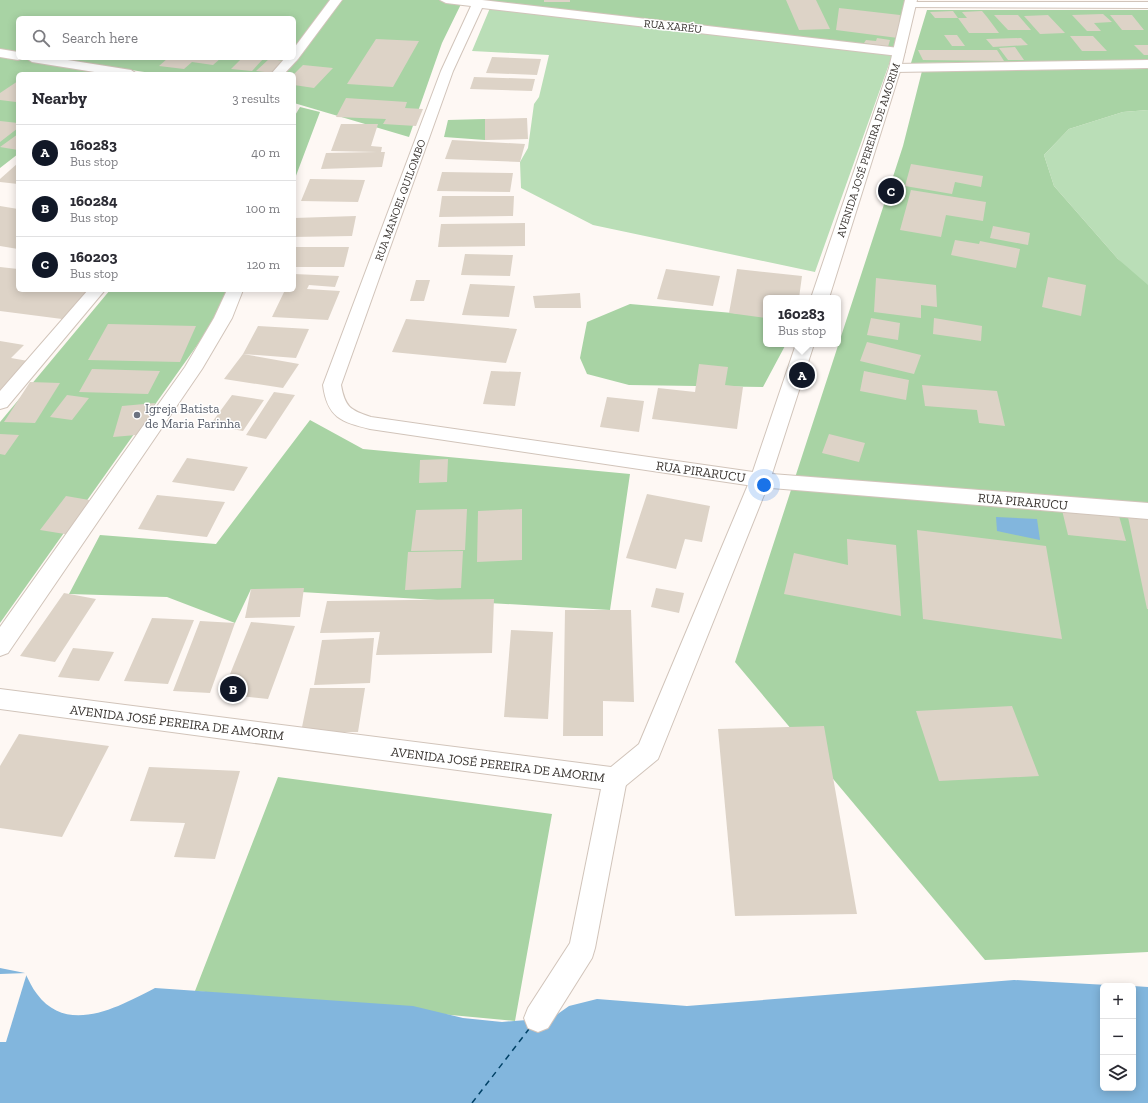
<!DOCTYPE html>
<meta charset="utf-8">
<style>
body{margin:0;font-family:"Zilla Slab",serif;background:#f2f2f3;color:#2b2b33}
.controls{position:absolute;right:12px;bottom:12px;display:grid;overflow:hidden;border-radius:6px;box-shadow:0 2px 10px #0003}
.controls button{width:36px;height:36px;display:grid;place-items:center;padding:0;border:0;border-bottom:1px solid #e1e1e2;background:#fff;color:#2b2b33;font:20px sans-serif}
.you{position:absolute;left:764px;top:485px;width:14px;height:14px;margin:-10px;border:3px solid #fff;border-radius:50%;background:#1a73e8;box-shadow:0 0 0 6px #1a73e833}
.badge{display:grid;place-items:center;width:26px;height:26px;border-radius:50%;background:#111827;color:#fff;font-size:13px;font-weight:700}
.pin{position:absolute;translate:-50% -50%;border:2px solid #fff;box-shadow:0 1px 4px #0006}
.popup{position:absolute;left:763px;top:295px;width:78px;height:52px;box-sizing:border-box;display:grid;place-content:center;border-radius:6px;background:#fff;filter:drop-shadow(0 1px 3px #0005);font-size:13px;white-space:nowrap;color:#7c7c81}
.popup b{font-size:15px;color:#2b2b33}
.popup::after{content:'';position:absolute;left:50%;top:100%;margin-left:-8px;border:8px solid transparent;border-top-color:#fff}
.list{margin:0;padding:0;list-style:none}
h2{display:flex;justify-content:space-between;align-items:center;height:52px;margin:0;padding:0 16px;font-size:17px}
h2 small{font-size:13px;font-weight:400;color:#7c7c81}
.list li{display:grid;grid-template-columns:26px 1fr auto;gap:12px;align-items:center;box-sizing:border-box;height:56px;padding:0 16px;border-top:1px solid #e1e1e2}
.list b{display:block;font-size:15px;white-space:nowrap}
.list p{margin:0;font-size:13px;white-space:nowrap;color:#7c7c81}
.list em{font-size:13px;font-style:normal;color:#7c7c81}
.icon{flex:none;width:22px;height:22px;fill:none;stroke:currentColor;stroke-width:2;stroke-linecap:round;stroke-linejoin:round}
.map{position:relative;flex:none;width:1148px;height:1103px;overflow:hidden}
.search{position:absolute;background:#fff;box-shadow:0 2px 10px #0003;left:16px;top:16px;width:280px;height:44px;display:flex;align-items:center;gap:10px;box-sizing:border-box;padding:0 14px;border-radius:6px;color:#7c7c81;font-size:15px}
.panel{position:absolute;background:#fff;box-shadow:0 2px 10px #0003;left:16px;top:72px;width:280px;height:220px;border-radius:6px}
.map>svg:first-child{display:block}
.green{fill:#badeb7}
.forest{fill:#a8d3a4;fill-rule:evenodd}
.water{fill:#82b6dd}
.pier{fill:#fef8f4}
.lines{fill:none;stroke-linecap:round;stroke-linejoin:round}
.ferry{stroke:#004166;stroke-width:1.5;stroke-dasharray:6 5;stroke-linecap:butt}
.building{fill:#ddd3c7}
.lane-casing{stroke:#d1c4ba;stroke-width:2}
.street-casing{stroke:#d1c4ba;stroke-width:2}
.secondary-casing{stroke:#d1c4ba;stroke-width:2}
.lane{fill:#fff;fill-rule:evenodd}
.street{fill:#fff;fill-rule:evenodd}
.secondary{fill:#fff;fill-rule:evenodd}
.worship-dot{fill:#6b7280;stroke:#fff;stroke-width:1.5}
.labels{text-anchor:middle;stroke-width:3;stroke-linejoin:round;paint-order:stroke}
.far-street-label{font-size:11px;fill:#393430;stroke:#fff}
.worship-label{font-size:13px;fill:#5b616d;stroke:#fff;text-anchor:start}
.street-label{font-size:13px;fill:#393430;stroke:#fff}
</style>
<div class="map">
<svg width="1148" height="1103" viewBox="0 0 1148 1103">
<rect width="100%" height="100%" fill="#fef8f4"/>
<path class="green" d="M490 8 893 53 815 272 593 225 521 188 520 162 528 148 534 104 539 97 549 55 472 51Z
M1148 110V286L1125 267 1054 186 1044 155 1069 129 1123 112Z"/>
<path class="forest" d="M0 0H463L442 43 409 137 294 103V74H158L131 70 125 74H18V154L0 168ZM18 18H294V58H18Z
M476 0H906L894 48Z
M927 10H1148V61L911 63Z
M1148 69V110L1123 112 1069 129 1044 155 1054 186 1118 259 1148 285V952L985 960 735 662 903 146 922 71Z
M300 107 320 112 294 181V117Z
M485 119V140L444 137 448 120Z
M110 290H232L215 320 0 623V422Z
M630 304 766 316V344H786L763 387 629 385 587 374 580 358 587 322Z
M310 420 363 449 630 474 610 610 251 589 235 623 167 597 69 594 100 535 216 544Z
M278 777 552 814 515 1021 195 991Z"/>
<path class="water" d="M996 517 1037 519 1040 540 997 531Z
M0 968 25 973C29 980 32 988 37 994 68 1036 120 1006 155 988L413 1006 463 1018 502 1022 552 1018 569 1006 597 999 687 1006 1014 980 1126 986H1103V1088H1133V986L1148 987V1103H0Z"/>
<path class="pier" d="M27 973 6 1042H0V974Z"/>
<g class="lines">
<path class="ferry" d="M472 1103 529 1029"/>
</g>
<path class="building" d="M544 0H570V2H544Z
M786 0H816L830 29 799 30Z
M839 8 900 15 898 38 836 30Z
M953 11 958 18H935L930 12Z
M982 11 987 17 999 33H969L958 18H967L962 12Z
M1103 14 1112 22 1094 23 1101 31H1087L1072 15Z
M994 15H1018L1031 30H1008Z
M1048 15 1065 33 1040 34 1024 16Z
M1110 15H1132L1144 30H1122Z
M944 35H957L965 46H952Z
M1070 36H1093L1107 51H1082Z
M877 38 890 40 888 47 864 43 866 40 876 41Z
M1021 38 1028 45 993 47 986 39Z
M376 39 419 41 393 87 347 84Z
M1134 45H1148V55H1144Z
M1015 47 1024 60H1008L999 48Z
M918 50H997L1004 61 923 60Z
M492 57 541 59 537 75 486 73Z
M168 58H221L213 65 192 62 184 69 159 66Z
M242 58H264L252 71 231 69Z
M269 59 285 61 273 73 256 71Z
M303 65 333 68 314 88 294 85V74Z
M474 77 535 79 532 91 470 89Z
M18 81V100L16 102 0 100V93Z
M346 98 407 102 405 108 423 109 416 126 383 124 386 119 336 117Z
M527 118 528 139 485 140V119Z
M0 121 18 123V128L0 142Z
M341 124H378L371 146 382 147 381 152H385L382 167 321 169 326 153 377 152 331 151Z
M18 134V150L0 147Z
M452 140 525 144 520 162 445 159Z
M18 163V184L0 182V179Z
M911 164 983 176 981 187 955 182 952 194 905 186Z
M442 172 513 173 510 192 437 191Z
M310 179 365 180 358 202 301 201Z
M911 190 986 202 983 221 946 215 941 237 900 230Z
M442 196H514L513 216 439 217Z
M0 206 18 209V249L0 246Z
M356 216 352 236 294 237V218Z
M525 223V246L438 247 441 224Z
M993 226 1030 233 1028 245 990 238Z
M955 240 979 244 980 241 1020 249 1016 268 951 255Z
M294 247H349L344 267H294Z
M465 254 513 255 510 276 461 275Z
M0 267 18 269V290H89L62 319 0 311Z
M666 269 720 276 713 306 657 299Z
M737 269 802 276 799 298H766V318L729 313Z
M294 274 339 276 335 287 309 285 307 289 340 291 328 320 272 317 285 290H294Z
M1048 277 1086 285 1081 316 1042 307Z
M876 278 936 285 937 307 921 305V318L874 312Z
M416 280H430L424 301H410Z
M470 284 515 286 509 317 462 315Z
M580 293 581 308H535L533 296Z
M871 318 900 323 898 340 867 335Z
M934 318 982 326 981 341 933 334Z
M406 319 517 329 506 363 392 352Z
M108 324 196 326 180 362 88 360Z
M258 326 309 329 296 358 243 354Z
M0 341 24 345 11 358 28 361 0 390Z
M867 342 921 355 914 374 860 361Z
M243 354 299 364 283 388 224 379Z
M699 364 728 367 725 385 743 387 737 429 652 419 658 388 695 392Z
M92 369 160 371 148 394 79 392Z
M491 371 521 372 515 406 483 404Z
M864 371 909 380 906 400 860 391Z
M30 382 60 383 35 423 4 422Z
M922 385 997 391 1005 426 979 423 977 410 925 406Z
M274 392 295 395 266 439 246 435Z
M67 395 89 398 72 420 50 417Z
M232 395 264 400 243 431 210 425Z
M607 397 644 401 639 432 600 427Z
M155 403 148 434 113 437 122 406Z
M0 434 19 435 5 455 0 454Z
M829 434 865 443 859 462 822 453Z
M187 458 248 467 234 491 172 482Z
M448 459 447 482 419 483 420 460Z
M647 494 710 506 702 542 685 539 676 569 626 558Z
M157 495 225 502 207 537 138 529Z
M66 496 95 501 71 535 40 530Z
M467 509 465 550 411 551 416 510Z
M522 509V560L477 562 478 511Z
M1062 510 1119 516 1126 541 1068 535Z
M1128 517 1148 519V609H1147Z
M917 530 1046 546 1062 639 923 619Z
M847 539 896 545 901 616 784 594 794 553 848 565Z
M463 551 461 588 405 590 408 552Z
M304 588 300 617 245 618 251 589Z
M656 588 684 593 679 613 651 607Z
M64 593 96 599 55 662 20 656Z
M494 599 492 653 376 655 380 632 320 633 327 601Z
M565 610H631L634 702 603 701V736H563Z
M152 618 194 620 168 684 124 681Z
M200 621 235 623 210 693 173 691Z
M251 622 295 626 268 699 222 694Z
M511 630 553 632 548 719 504 717Z
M374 638 370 683 314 685 322 640Z
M73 648 114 652 99 681 58 677Z
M310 688H365L358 732H301Z
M1012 706 1039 776 939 781 916 711Z
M824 726 857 914 735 916 718 729Z
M19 734 109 746 62 837 0 828V766Z
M149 767 240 771 215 859 174 857 185 823 130 821Z"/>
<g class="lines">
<g class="lane-casing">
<path id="lane" d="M615 768 623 771 627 779 595 948 592 958 548 1028 538 1032 528 1028 524 1018 528 1008 570 943 603 779 607 771Z"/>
</g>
<g class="street-casing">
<path id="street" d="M330 0H342L298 59 284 74H271L285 58H294V48Z
M440 0H482L899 48 905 52 899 56 482 8 453 71 341 385C345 407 350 410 371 417L760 473 1148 503V519L760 487 370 429C341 422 327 417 323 385L441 71 471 6 446 3Z
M910 2H1148V8L906 7 904 5Z
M0 49 18 52V58H23L18 60 0 57Z
M26 58H55L131 70 137 74H107L32 62Z
M1148 60V68L895 72 889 68 895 64Z
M88 290H105L7 407 0 409V391Z
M227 290H243L232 318 202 369 8 653 0 656V627L185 367 214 318Z"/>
</g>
<g class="secondary-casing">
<path id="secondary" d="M905 0H917L901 68 829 298H811L889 68Z
M796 344H814L770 480 658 759 624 787 615 791 0 709V689L611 767 639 744 750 480Z"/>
</g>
<use href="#lane" class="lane"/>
<use href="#street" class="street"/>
<use href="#secondary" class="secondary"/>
</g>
<circle class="worship-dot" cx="137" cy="415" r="4"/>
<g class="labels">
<g class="far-street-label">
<text transform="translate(673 26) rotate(6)" y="4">RUA XARÉU</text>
<text transform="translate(868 150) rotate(-72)" y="4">AVENIDA JOSÉ PEREIRA DE AMORIM</text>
<text transform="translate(400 200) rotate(-70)" y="4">RUA MANOEL QUILOMBO</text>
</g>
<g class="worship-label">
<text x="145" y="413">Igreja Batista<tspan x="145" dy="15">de Maria Farinha</tspan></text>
</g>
<g class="street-label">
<text transform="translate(701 471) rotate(8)" y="5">RUA PIRARUCU</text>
<text transform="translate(1023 501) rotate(5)" y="5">RUA PIRARUCU</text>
<text transform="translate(177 722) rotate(7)" y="5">AVENIDA JOSÉ PEREIRA DE AMORIM</text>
<text transform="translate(498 764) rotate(7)" y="5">AVENIDA JOSÉ PEREIRA DE AMORIM</text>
</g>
</g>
</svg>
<div class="controls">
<button>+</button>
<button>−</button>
<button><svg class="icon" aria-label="layers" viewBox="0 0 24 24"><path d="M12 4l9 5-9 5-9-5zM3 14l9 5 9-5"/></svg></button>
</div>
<div class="you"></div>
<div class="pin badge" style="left:802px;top:375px">A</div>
<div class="popup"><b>160283</b>Bus stop</div>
<div class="pin badge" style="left:233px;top:689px">B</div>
<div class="pin badge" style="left:891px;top:191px">C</div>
<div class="search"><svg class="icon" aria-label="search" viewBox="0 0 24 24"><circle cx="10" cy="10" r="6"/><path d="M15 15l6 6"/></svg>Search here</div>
<section class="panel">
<h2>Nearby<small>3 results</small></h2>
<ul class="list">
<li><span class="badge">A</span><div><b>160283</b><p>Bus stop</p></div><em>40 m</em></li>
<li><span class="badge">B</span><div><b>160284</b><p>Bus stop</p></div><em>100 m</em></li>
<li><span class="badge">C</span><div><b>160203</b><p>Bus stop</p></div><em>120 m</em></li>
</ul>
</section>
</div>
